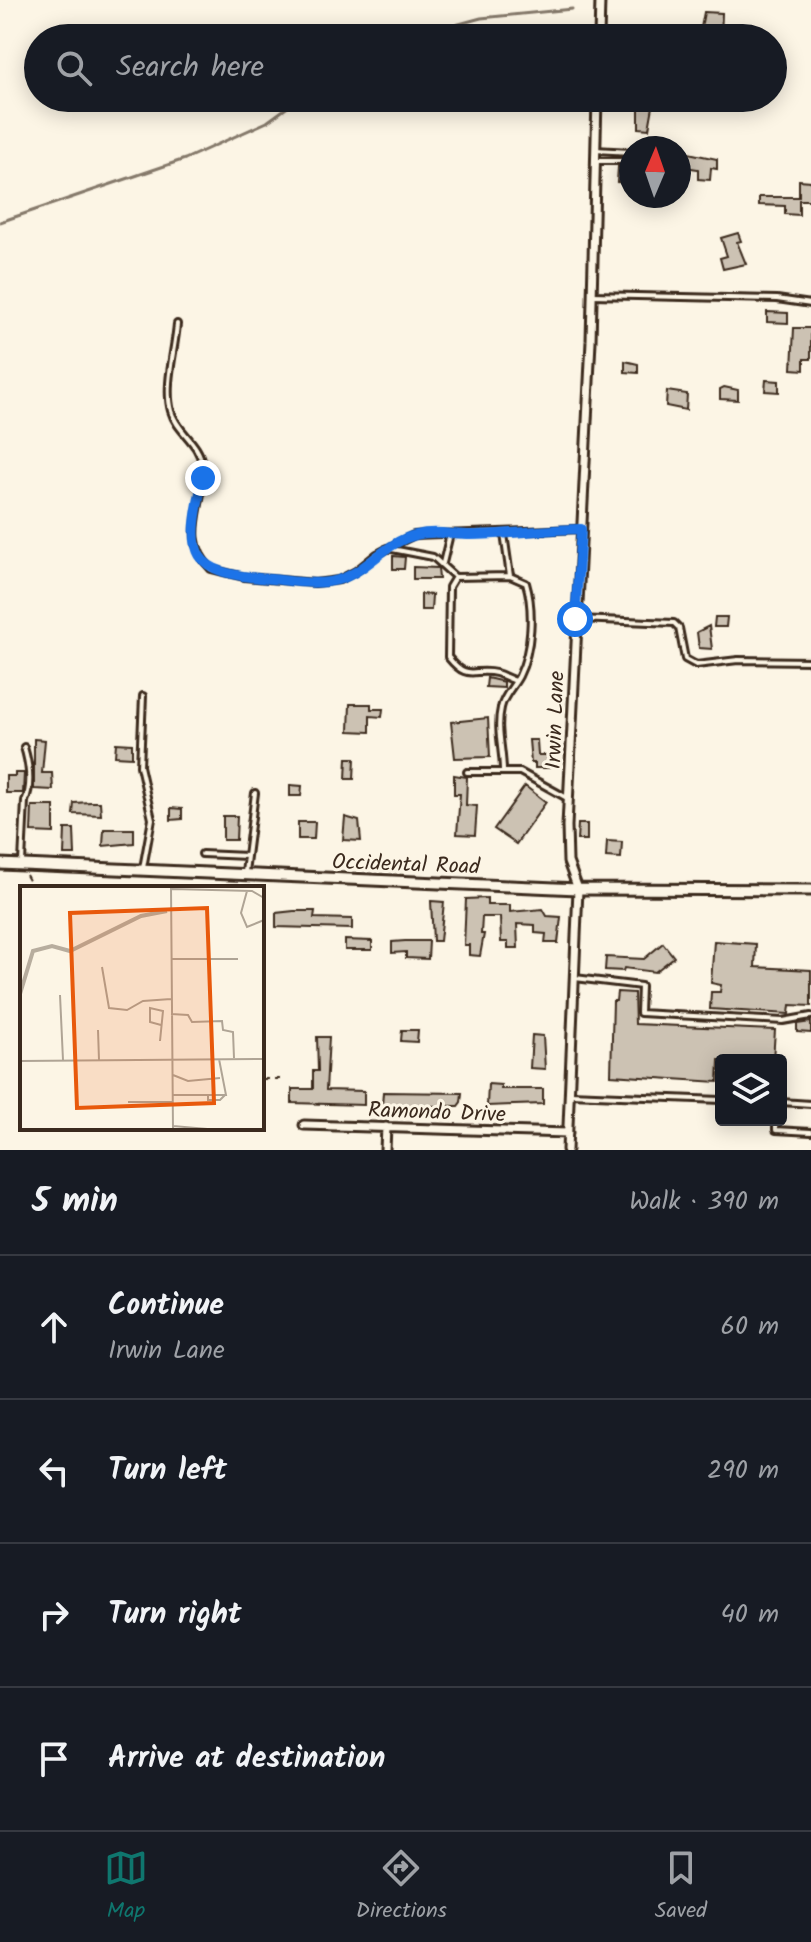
<!DOCTYPE html>
<meta charset="utf-8">
<style>
body{margin:0;font-family:Kalam,sans-serif;background:#242831;color:#f1f3f6}
.controls{position:absolute;right:24px;bottom:24px;display:grid;overflow:hidden;border-radius:8px;box-shadow:0 4px 20px #0003}
.controls button{width:72px;height:72px;display:grid;place-items:center;padding:0;border:0;border-bottom:2px solid #363941;background:#171b24;color:#f1f3f6;font:40px sans-serif}
.compass{position:absolute;left:619px;top:136px;width:72px;height:72px;border-radius:50%;background:#171b24;box-shadow:0 4px 20px #0003;rotate:2deg}
.stop{position:absolute;width:24px;height:24px;margin:-18px;border:6px solid #1a73e8;border-radius:50%;background:#fff}
.stop.end{background:#1a73e8;border-color:#fff;box-shadow:0 2px 8px #0008}
.list{margin:0;padding:0;list-style:none}
h2{display:flex;justify-content:space-between;align-items:center;height:104px;margin:0;padding:0 32px;font-size:34px}
h2 small{font-size:26px;font-weight:400;color:#9ea1a6}
.list li{display:grid;grid-template-columns:52px 1fr auto;gap:24px;align-items:center;box-sizing:border-box;height:144px;padding:0 32px;border-top:2px solid #363941}
.list b{display:block;font-size:30px;white-space:nowrap}
.list p{margin:0;font-size:26px;white-space:nowrap;color:#9ea1a6}
.list em{font-size:26px;font-style:normal;color:#9ea1a6}
.icon{flex:none;width:44px;height:44px;fill:none;stroke:currentColor;stroke-width:2;stroke-linecap:round;stroke-linejoin:round}
.map{position:relative;flex:none;width:811px;height:1150px;overflow:hidden}
.search{position:absolute;background:#171b24;box-shadow:0 4px 20px #0003;left:24px;right:24px;top:24px;height:88px;display:flex;align-items:center;gap:20px;box-sizing:border-box;padding:0 28px;border-radius:44px;color:#9ea1a6;font-size:30px}
.sheet{height:680px;background:#171b24}
nav{display:flex;justify-content:space-around;align-items:center;box-sizing:border-box;height:112px;border-top:2px solid #363941;background:#171b24;font-size:22px;color:#9ea1a6}
nav a{display:grid;justify-items:center;gap:4px}
nav .on{color:#0f766e}
.map>svg:first-child{display:block}
.lines{fill:none;stroke-linecap:round;stroke-linejoin:round}
.stream{stroke:#85796b;stroke-width:3}
.building{fill:#ccc2b3;stroke:#3b2a1e;stroke-width:2}
.service-casing{stroke:#3b2a1e;stroke-width:10}
.minor-casing{stroke:#3b2a1e;stroke-width:13}
.tertiary-casing{stroke:#3b2a1e;stroke-width:15}
.path{stroke:#3b2a1e;stroke-width:2;stroke-dasharray:6 6;stroke-linecap:butt}
.service{stroke:#fcf5e5;stroke-width:4}
.minor{stroke:#fcf5e5;stroke-width:7}
.tertiary{stroke:#fcf5e5;stroke-width:9}
.route{stroke:#1a73e8;stroke-width:10}
.labels{text-anchor:middle;stroke-width:6;stroke-linejoin:round;paint-order:stroke}
.street-label{font-size:22px;fill:#3b2a1e;stroke:#fcf5e5}
.inset-river{fill:none;stroke:#b7ad9e;stroke-width:4}
.inset-road{fill:none;stroke:#afa495;stroke-width:2}
.view{fill:#e8590c;fill-opacity:0.15;stroke:#e8590c;stroke-width:4}
.inset-edge{fill:none;stroke:#3b2a1e;stroke-width:4}
</style>
<div class="map">
<svg width="811" height="1150" viewBox="0 0 811 1150">
<rect width="100%" height="100%" fill="#fcf5e5"/>
<filter id="ink" filterUnits="userSpaceOnUse"><feTurbulence type="fractalNoise" baseFrequency=".0125" numOctaves="2"/><feDisplacementMap in="SourceGraphic" scale="16" xChannelSelector="R" yChannelSelector="G"/><feConvolveMatrix kernelMatrix="1 2 1 2 8 2 1 2 1" color-interpolation-filters="sRGB"/></filter>
<g filter="url(#ink)">
<g class="lines">
<path class="stream" d="M408 38 481 18 572 9
M0 222 185 159 267 122 300 98"/>
</g>
<path class="building" d="M704 12 722 13 721 38H699Z
M639 99 654 101 649 129 639 128Z
M651 133 668 134V146L650 145Z
M679 151 717 159V169L711 168 710 180 698 179V169L685 167Z
M618 167 631 168V183L617 182Z
M799 180 811 181V200H799V215L785 214V206L759 205V197H799Z
M738 233 741 241 737 242 746 264 723 269 720 258 727 256 721 238Z
M767 312 788 313V323L767 322Z
M794 328H811V359H804V370L792 369Z
M625 361 638 364V373L625 372Z
M766 380 779 381V392L765 391Z
M724 387 738 390V400L720 399V389Z
M667 391 687 394 686 410 666 406Z
M393 556 405 557 404 569H393Z
M413 567 438 568 439 579H413Z
M421 594 432 595 431 610H421Z
M715 617H727L726 627H714Z
M709 626 712 649 699 648 697 632Z
M487 678 504 682V688L486 687Z
M350 704H371V709H383L382 717 370 716V732L349 731Z
M488 718 490 757 455 758 451 722Z
M34 739 45 740 42 773H52L53 790 34 789Z
M529 740H537L538 755H549V768H535V763H531Z
M116 743 132 744V757L115 756Z
M347 758H355L354 779H346Z
M15 773H24L23 793H6V776H15Z
M454 775 467 777 466 805 477 806 475 835 457 834 460 794H454Z
M290 785 302 786 301 796H290Z
M525 786 546 802 516 844 494 829Z
M91 802H100L101 815 73 814 74 803Z
M32 806H54V833L31 832Z
M171 808 182 809V819L171 820Z
M223 816H237L236 840H223Z
M345 817 359 821 361 841 343 840Z
M298 822H315L314 839H298Z
M578 824H587V840H577Z
M65 829H74L75 855H64Z
M104 829H134V843L103 846Z
M607 841 622 842 621 858 606 857Z
M487 898V905H510V912L543 909 547 916 561 917 558 943H545L546 934 535 933V925L517 924 518 948H508V942H501L500 917H482L481 934H484L480 956 469 955V945H464L466 899Z
M431 901 444 902 440 941H433Z
M294 911H315L314 918 352 919V929L276 927V913Z
M345 940 372 941V950H345Z
M405 941H429L428 959 406 958V952L392 953V942Z
M714 941 756 944 755 967 811 970V1006L790 1005 789 1014 710 1009 711 992H720L721 985 711 983Z
M663 943 674 957 655 972 624 968 623 971 605 970 606 957 644 959Z
M617 992 634 993 635 1024 775 1030 773 1060H719L718 1082 611 1075 613 1001H616Z
M811 1022V1033L797 1032V1024Z
M402 1030H418L417 1042 401 1041Z
M532 1035 543 1036 545 1069 530 1068Z
M317 1037H329L326 1090 364 1091V1105L292 1103V1089H313V1071H318Z
M488 1084 501 1085V1089H543V1104L487 1106Z
M383 1092 462 1093 461 1102 458 1106H382Z"/>
<g class="lines">
<g class="service-casing">
<path id="service" d="M595 150 631 152
M595 161H631
M592 295 777 299 811 304
M177 324C175 350 164 386 171 411 177 432 199 442 202 464 208 503 178 535 211 569L244 577 315 583 339 580 356 571 377 554 414 535 581 529
M504 534 510 576
M387 548 433 557 455 577
M443 563 450 534
M578 619 674 623 679 628 685 659 696 665 738 660 811 661
M503 771C503 750 496 729 501 708 503 696 514 686 519 676 532 650 534 610 526 583L510 576 455 577 449 587 448 657C469 683 473 667 496 673 503 675 509 679 516 681
M467 772H520L567 798
M202 854 247 856
M22 862 25 801C33 784 29 764 24 747
M143 868 152 819 140 766 143 696
M245 872 255 793
M575 978 641 986 640 1013 783 1021 811 1016
M570 1094 721 1100
M781 1102 811 1104
M776 1120V1130L811 1132"/>
</g>
<g class="minor-casing">
<path id="minor" d="M599 38 600 0
M304 1125 568 1133
M385 1150 386 1127
M567 1150 578 889 568 862 567 826 591 341 597 98"/>
</g>
<g class="tertiary-casing">
<path id="tertiary" d="M0 864 578 889 811 890"/>
</g>
<path class="path" d="M26 875 33 888
M262 1079H280"/>
<use href="#service" class="service"/>
<use href="#minor" class="minor"/>
<use href="#tertiary" class="tertiary"/>
</g>
</g>
<g class="lines" filter="url(#ink)">
<path class="route" d="M203 478C186 556 188 573 271 579 293 581 316 586 338 580 368 571 385 542 416 535 435 530 453 535 471 535 508 535 544 529 581 529L575 619"/>
</g>
<g class="labels">
<g class="street-label">
<text transform="translate(554 720) rotate(-88)" y="8">Irwin Lane</text>
<text transform="translate(406 863) rotate(2)" y="8">Occidental Road</text>
<text transform="translate(437 1111) rotate(2)" y="8">Ramondo Drive</text>
</g>
</g>
<g transform="translate(20 886)">
<rect width="244" height="244" fill="#fcf5e5"/>
<path class="inset-river" d="M0 108 13 65 32 60 50 65 121 30 147 25"/>
<path class="inset-road" d="M151 0 153 244M152 3 232 5 244 12M227 5 221 27 227 41 244 34M152 73H218M82 81 89 122 107 124 123 115 151 113M40 109 43 174M151 128 168 129 172 136 202 135 203 144 213 146 214 172M78 144 79 174M140 155 143 125 130 122V136L141 139M0 175 244 173M153 189 168 195 200 192M153 209H206L199 173M188 209V214H200L205 209M108 216H153M153 240 199 244"/>
<path class="view" d="M187 22 194 217 57 222 50 27Z"/>
<rect width="244" height="244" class="inset-edge"/>
</g>
</svg>
<div class="controls">
<button><svg class="icon" aria-label="layers" viewBox="0 0 24 24"><path d="M12 4l9 5-9 5-9-5zM3 14l9 5 9-5"/></svg></button>
</div>
<svg class="compass" viewBox="-18 -18 36 36"><path d="M0-13l5 13h-10z" fill="#e53935"/><path d="M0 13l5-13h-10z" fill="#9ea1a6"/></svg>
<div class="stop" style="left:575px;top:619px"></div>
<div class="stop end" style="left:203px;top:478px"></div>
<div class="search"><svg class="icon" aria-label="search" viewBox="0 0 24 24"><circle cx="10" cy="10" r="6"/><path d="M15 15l6 6"/></svg>Search here</div>
</div>
<section class="sheet">
<h2>5 min<small>Walk · 390 m</small></h2>
<ul class="list">
<li><svg class="icon" aria-label="ahead" viewBox="0 0 24 24"><path d="M12 20V5M6 11l6-6 6 6"/></svg><div><b>Continue</b><p>Irwin Lane</p></div><em>60 m</em></li>
<li><svg class="icon" aria-label="left" viewBox="0 0 24 24"><path d="M17 20v-9H6M10 6l-5 5 5 5"/></svg><div><b>Turn left</b></div><em>290 m</em></li>
<li><svg class="icon" aria-label="right" viewBox="0 0 24 24"><path d="M7 20v-9h11M14 6l5 5-5 5"/></svg><div><b>Turn right</b></div><em>40 m</em></li>
<li><svg class="icon" aria-label="arrive" viewBox="0 0 24 24"><path d="M6 21V4h12l-3 4 3 4H6"/></svg><div><b>Arrive at destination</b></div></li>
</ul>
</section>
<nav>
<a class="on"><svg class="icon" aria-label="map" viewBox="0 0 24 24"><path d="M3 6l6-2 6 2 6-2v14l-6 2-6-2-6 2zM9 4v14M15 6v14"/></svg>Map</a>
<a><svg class="icon" aria-label="directions" viewBox="0 0 24 24"><path d="M12 3l9 9-9 9-9-9zM9 14v-3h6M13 9l2 2-2 2"/></svg>Directions</a>
<a><svg class="icon" aria-label="saved" viewBox="0 0 24 24"><path d="M7 4h10v16l-5-4-5 4z"/></svg>Saved</a>
</nav>
